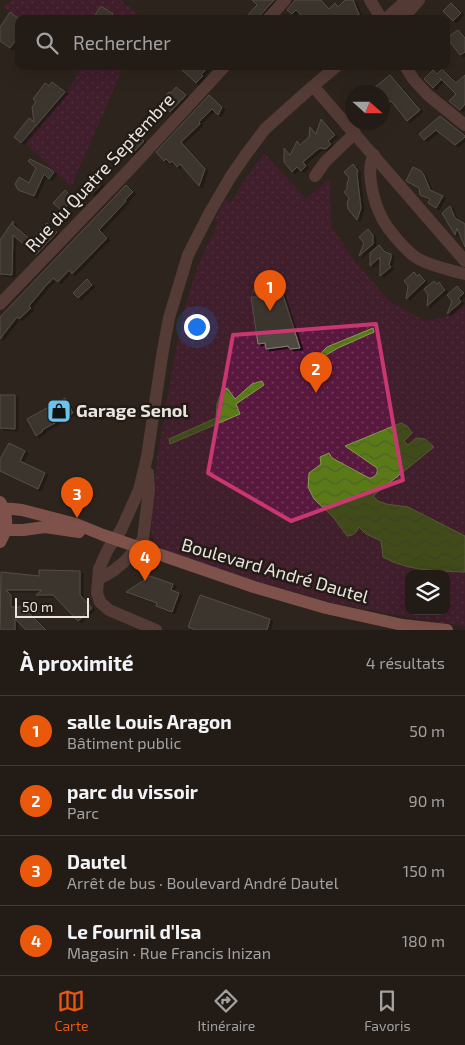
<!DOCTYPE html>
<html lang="fr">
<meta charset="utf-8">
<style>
body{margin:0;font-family:"Exo 2",sans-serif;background:#2e2823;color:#f1f3f6}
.controls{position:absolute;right:15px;bottom:15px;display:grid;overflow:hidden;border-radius:10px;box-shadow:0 5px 20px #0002}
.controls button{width:45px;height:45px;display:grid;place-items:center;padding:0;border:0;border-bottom:1px solid #3f3935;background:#221b16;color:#f1f3f6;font:25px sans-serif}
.compass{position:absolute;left:345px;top:85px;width:45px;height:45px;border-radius:50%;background:#221b16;box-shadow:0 5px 20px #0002;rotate:111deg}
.scale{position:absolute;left:15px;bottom:12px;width:74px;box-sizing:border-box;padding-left:5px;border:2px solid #eae4e0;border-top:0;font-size:14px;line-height:18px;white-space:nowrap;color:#eae4e0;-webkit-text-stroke:4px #231b15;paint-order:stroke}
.you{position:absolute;left:196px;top:326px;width:18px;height:18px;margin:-12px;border:4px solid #fff;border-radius:50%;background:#1a73e8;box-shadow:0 0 0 8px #1a73e833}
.badge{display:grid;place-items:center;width:32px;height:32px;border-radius:50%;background:#ea580c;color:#fff;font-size:16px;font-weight:700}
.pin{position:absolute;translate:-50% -41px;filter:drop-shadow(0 1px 2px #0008)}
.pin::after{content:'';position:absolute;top:26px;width:18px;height:15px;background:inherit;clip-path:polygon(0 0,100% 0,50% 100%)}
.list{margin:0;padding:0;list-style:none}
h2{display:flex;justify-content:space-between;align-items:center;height:65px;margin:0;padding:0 20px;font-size:21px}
h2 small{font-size:16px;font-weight:400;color:#a2a1a1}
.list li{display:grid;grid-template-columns:32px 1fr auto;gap:15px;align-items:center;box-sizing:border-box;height:70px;padding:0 20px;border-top:1px solid #3f3935}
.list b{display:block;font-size:19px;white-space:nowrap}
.list p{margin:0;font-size:16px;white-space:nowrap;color:#a2a1a1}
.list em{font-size:16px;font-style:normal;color:#a2a1a1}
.icon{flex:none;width:28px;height:28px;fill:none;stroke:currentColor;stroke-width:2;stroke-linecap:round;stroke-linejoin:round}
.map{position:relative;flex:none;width:465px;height:630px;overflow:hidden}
.search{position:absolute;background:#221b16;box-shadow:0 5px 20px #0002;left:15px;right:15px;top:15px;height:55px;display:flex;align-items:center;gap:12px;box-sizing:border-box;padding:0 18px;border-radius:10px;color:#a2a1a1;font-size:19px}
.sheet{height:345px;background:#221b16}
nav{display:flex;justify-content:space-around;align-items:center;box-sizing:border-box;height:70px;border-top:1px solid #3f3935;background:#221b16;font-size:14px;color:#a2a1a1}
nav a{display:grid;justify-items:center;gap:2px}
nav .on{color:#ea580c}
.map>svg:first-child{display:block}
.park{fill:url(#park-dots);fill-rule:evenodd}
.water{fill:url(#water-waves);stroke:#859a54}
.building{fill:#4d4a40;stroke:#837f74;filter:url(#shadow)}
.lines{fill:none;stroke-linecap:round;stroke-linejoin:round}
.minor{stroke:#835856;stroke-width:12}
.major{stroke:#e08984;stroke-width:12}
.marked{fill:none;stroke:#c8376f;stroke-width:4;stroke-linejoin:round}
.labels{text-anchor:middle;stroke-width:5;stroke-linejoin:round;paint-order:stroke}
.street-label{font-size:18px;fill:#eae4e0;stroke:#231b15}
.poi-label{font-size:18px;font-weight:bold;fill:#eae4e0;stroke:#231b15;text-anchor:start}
</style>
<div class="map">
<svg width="465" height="630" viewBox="0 0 465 630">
<defs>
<pattern id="park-dots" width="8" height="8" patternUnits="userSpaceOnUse" patternTransform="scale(1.25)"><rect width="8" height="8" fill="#59183e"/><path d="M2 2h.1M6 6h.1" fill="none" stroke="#71395a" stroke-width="1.8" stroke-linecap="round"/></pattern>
<pattern id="water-waves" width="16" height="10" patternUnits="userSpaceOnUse" patternTransform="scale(1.25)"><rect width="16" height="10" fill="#5a7a18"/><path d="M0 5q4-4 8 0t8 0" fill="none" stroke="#51622b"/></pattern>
<filter id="shadow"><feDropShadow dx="3" dy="2" stdDeviation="0" flood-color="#0009"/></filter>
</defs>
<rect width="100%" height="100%" fill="#2d241e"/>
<path class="park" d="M12 0H123L122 2 138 14 137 19H20L3 7Z
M81 66H124L71 187 24 142 69 90Z
M264 153 306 199 330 178V199L332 227 353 259 390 302 426 321 453 315 465 305V626L435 622 337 604 253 580 207 565 164 550 154 543 151 530 152 509 157 458 173 365 184 310 198 265 218 223 215 218 226 199 230 204 242 184ZM409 574H446V611H409Z"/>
<path class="water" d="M373 328 374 332 338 348 321 358 318 356 327 347Z
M262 381 264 385 236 404 240 414 170 444 169 439 216 418 217 404 223 388 228 389 235 399 252 384Z
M401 423 407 426 412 433 404 441 408 445 416 438 425 439 434 447 373 496 378 501 386 504 408 507 465 536V572C436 571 408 571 383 557L381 541 366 534 359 527C357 532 353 536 347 536L333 517 314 499 308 487 309 473 321 464 320 457 329 453 332 458 369 478H371C376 476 378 473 377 468L345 446Z"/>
<path class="building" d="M252 0H274L257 19H244L257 5Z
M295 0H321L329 9 335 3 338 7 345 0H353L361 19H305L296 10 292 14 287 10Z
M451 3 461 13 453 21 443 11Z
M101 6 113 14 110 19H92Z
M10 12 19 19V36L10 48 0 41V27Z
M458 30 465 38V52L460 55 447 38Z
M186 66H209L201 75 203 76 196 83 182 70Z
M442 69 456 83 465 75V104L460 110 449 101 456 94 440 78 441 80 433 88 424 79 433 70 437 74Z
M390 75 420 110 407 121 391 101 389 103 382 95V92H380L375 87Z
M52 82 65 92 21 143 14 137 29 118 34 122 32 107 36 102 33 99 45 83 49 86Z
M176 87 186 95 170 112 161 103 165 99 164 97 169 92 171 93Z
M209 95 222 107 218 115 212 109 199 122 200 124 181 142 205 169 199 186 180 164 177 167 172 161 170 163 166 159 164 161 156 152Z
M440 116 465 136V137L455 145 436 130 424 140 419 134Z
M321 119 335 135 328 141 331 144 326 149 320 148 317 150 303 162 306 166 301 171 297 167 292 172 284 162V148L290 155 297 141 300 145 309 137 310 127 316 134Z
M134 131 144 141 133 153 122 143Z
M30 159 50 169 54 172 49 179 44 174 34 196 18 190 15 184 19 177 29 183 36 168 28 161Z
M353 164 358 171 357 174 361 208 357 220 348 209 347 203 349 198 344 192 347 189V184L349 178 344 172Z
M413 167 421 171 424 175 430 190 443 196 436 208 428 203 430 199 420 195 419 188 406 181Z
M93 177 101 184 92 194 84 187Z
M126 185 133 192 125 200 126 201 99 230 107 238 72 274 69 270 58 282 53 278 49 283V282L29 306 31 308 19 319 17 317 0 339V317Z
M65 190 74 199 62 211 53 203Z
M450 206 455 218 465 224V247L457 228 455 235 442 213Z
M13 221V225L31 240 47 223 57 232 36 255 13 235 12 275 0 274V240Z
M368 229 373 235V244L359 256 364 243 359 237Z
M379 245 385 252 391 254V258L389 265 391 267 380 276V257L370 266V253Z
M414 272 417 276 419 274 425 281 406 299 408 286 404 281Z
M276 273 277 295 282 292 300 348 290 349 288 346 266 349 265 343 258 344 251 297H258L253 290 257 288 255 285 262 280 259 274Z
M87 279 92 285 78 298 73 293Z
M434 281 437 284 439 282 445 290 427 306 428 295 424 289Z
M457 286 464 293 458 298 461 302 447 314 452 301 447 295Z
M0 395H15V429L0 428Z
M65 398 73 413 42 430 43 431 36 436 27 419Z
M9 443 25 451 20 461 45 473 38 489 0 471V459Z
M39 570 80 571V595L92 608 78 621 53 595H36L42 590H6L11 595V607H23L46 630H26L15 619V630H0L1 572 39 576Z
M150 576 173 584 171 590 179 593 172 612 156 606 157 603 126 592Z
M200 595 270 619 267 630H196L188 627Z"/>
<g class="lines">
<path class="minor" d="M370 0 381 18
M390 15 407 0
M268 19 285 0
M402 19 419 0
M405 66 414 80 428 95 465 125
M313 86 465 261
M374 155C365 170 374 203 382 218 388 230 406 251 417 258 430 266 450 270 465 274
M315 176 325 162 355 133
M0 304 129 170 225 66
M99 579 113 571 124 562 138 547 143 539 149 490 148 473
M156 630 109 610 100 602 97 593 99 569 108 549 121 530 139 490 147 457 163 350 169 318 188 255 210 212 231 176 247 153 265 129 313 86 337 66"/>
<path class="major" d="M0 502C8 515 8 529 0 542
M3 508 22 510 76 524 103 535 254 587 326 608 403 625 447 630
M5 530H23L45 527 79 532"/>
</g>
<path d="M0 0H465V630H0ZM376 324 403 480 291 521 208 473 233 335Z" fill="#2d241e" fill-opacity=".55" fill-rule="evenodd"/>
<path class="marked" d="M376 324 403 480 291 521 208 473 233 335Z"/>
<defs>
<g id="shop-square" transform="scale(1.25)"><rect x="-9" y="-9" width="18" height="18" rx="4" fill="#67c4ef" stroke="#231b15"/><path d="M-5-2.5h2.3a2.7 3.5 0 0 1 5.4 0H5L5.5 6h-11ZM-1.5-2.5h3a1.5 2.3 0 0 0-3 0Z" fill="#111"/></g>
</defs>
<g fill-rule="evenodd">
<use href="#shop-square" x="59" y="411"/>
</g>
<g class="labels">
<g class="street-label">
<text transform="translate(100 173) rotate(-47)" y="6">Rue du Quatre Septembre</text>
<text transform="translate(275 571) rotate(16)" y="6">Boulevard André Dautel</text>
</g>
<g class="poi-label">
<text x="76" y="417">Garage Senol</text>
</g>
</g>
</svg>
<div class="controls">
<button><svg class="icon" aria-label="layers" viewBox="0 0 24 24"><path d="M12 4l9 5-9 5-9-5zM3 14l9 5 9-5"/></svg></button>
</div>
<svg class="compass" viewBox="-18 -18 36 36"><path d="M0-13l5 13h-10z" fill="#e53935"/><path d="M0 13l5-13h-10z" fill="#a2a1a1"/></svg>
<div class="scale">50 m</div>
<div class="you"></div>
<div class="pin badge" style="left:270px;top:311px">1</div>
<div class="pin badge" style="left:316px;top:393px">2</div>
<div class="pin badge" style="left:77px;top:518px">3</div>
<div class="pin badge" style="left:145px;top:581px">4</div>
<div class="search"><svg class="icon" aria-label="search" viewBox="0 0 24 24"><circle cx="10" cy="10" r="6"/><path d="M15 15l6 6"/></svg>Rechercher</div>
</div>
<section class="sheet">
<h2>À proximité<small>4 résultats</small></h2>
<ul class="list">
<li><span class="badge">1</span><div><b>salle Louis Aragon</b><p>Bâtiment public</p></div><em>50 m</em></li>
<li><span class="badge">2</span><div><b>parc du vissoir</b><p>Parc</p></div><em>90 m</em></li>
<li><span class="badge">3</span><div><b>Dautel</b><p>Arrêt de bus · Boulevard André Dautel</p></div><em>150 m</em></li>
<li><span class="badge">4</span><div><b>Le Fournil d'Isa</b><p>Magasin · Rue Francis Inizan</p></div><em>180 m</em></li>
</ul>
</section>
<nav>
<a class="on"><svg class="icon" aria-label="map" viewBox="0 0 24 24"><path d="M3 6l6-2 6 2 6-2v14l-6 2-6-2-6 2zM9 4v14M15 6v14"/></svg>Carte</a>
<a><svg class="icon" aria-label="directions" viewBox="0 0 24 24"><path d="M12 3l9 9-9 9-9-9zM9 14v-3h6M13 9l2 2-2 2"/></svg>Itinéraire</a>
<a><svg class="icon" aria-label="saved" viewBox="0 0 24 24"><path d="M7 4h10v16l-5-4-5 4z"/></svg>Favoris</a>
</nav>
